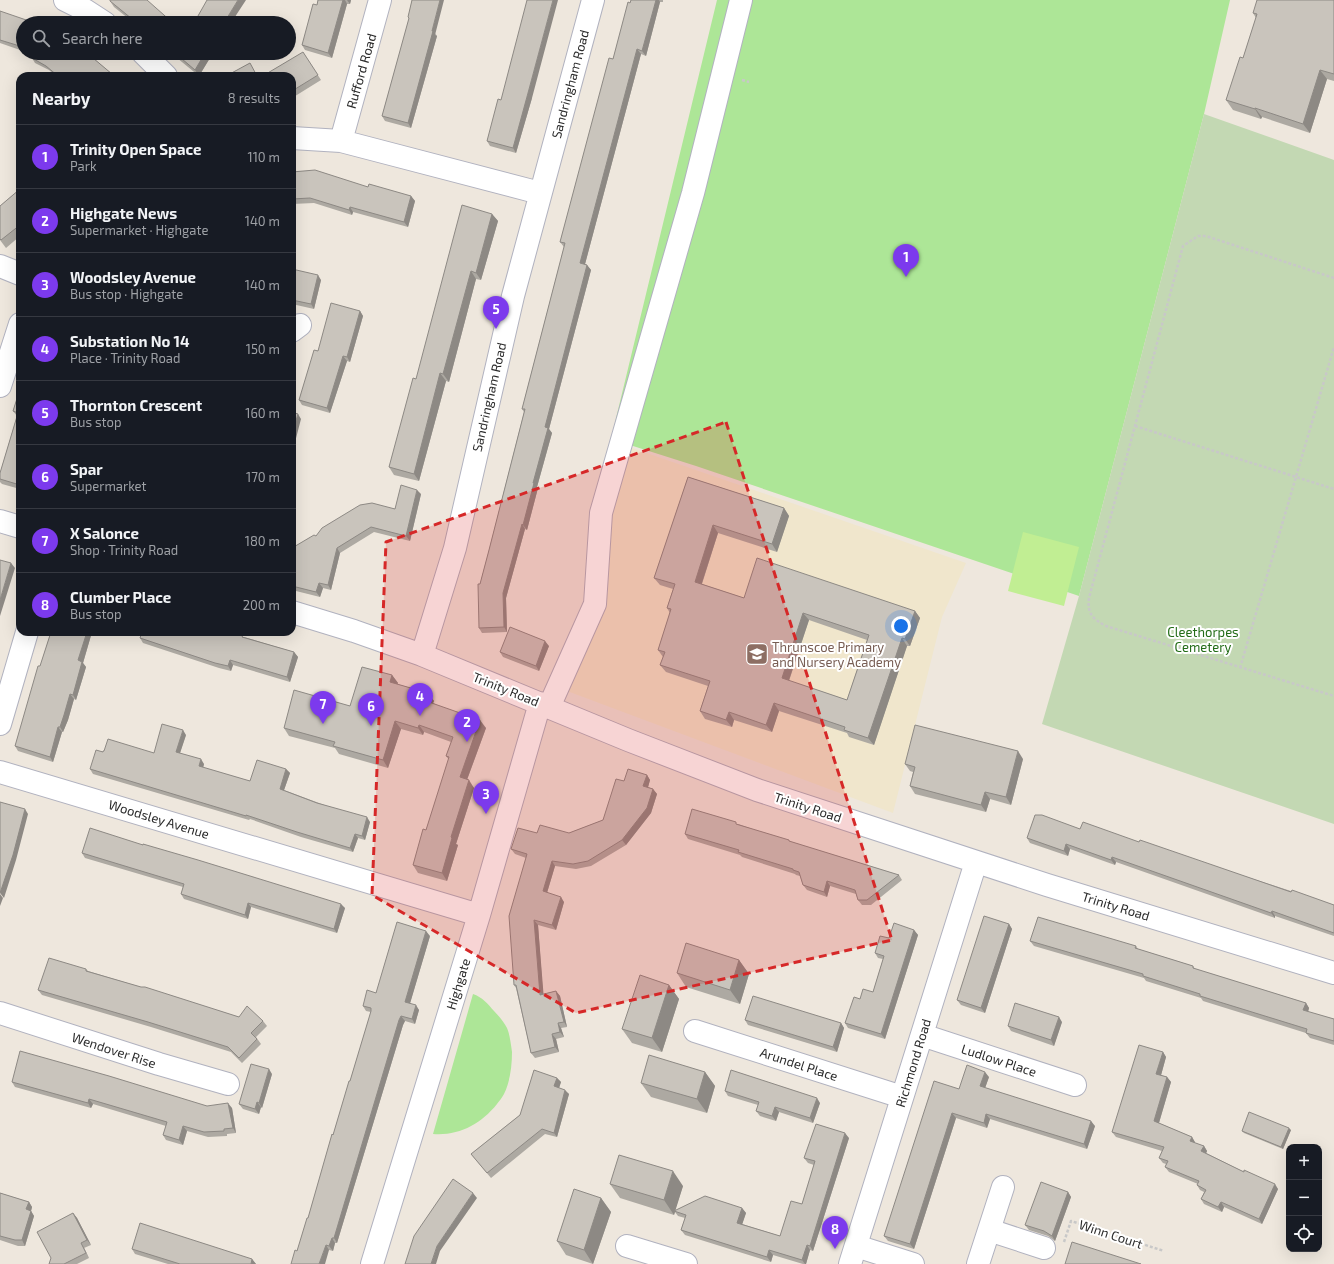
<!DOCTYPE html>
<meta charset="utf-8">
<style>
body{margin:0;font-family:"Exo 2",sans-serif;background:#20242c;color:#f1f3f6}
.controls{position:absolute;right:12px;bottom:12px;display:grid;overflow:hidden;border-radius:8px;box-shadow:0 4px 16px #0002}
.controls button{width:36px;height:36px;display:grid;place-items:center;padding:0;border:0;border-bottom:1px solid #363941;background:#171b24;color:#f1f3f6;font:20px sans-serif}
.you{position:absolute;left:901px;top:626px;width:14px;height:14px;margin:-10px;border:3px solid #fff;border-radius:50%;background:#1a73e8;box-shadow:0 0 0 6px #1a73e833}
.badge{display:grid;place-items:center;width:26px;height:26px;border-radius:50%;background:#7c3aed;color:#fff;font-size:13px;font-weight:700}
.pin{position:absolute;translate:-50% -33px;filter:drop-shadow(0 1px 2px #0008)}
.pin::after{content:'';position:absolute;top:21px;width:14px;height:12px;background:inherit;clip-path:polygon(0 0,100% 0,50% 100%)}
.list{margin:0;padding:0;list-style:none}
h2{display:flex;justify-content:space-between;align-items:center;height:52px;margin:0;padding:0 16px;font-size:17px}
h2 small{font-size:13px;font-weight:400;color:#9ea1a6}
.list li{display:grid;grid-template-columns:26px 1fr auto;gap:12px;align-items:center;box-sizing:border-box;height:64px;padding:0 16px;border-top:1px solid #363941}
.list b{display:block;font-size:15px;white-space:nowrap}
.list p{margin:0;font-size:13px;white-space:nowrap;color:#9ea1a6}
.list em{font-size:13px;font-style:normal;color:#9ea1a6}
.icon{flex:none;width:22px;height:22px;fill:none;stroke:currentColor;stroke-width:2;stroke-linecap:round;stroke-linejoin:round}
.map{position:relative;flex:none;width:1334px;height:1264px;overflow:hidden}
.search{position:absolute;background:#171b24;box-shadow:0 4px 16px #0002;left:16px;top:16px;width:280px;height:44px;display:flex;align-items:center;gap:10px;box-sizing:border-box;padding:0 14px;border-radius:22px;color:#9ea1a6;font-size:15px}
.panel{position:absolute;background:#171b24;box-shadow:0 4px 16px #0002;left:16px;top:72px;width:280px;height:564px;border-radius:12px}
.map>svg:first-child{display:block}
.education{fill:#f0e6cc}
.green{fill:#ade697}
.cemetery{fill:#c3d8b3}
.pitch{fill:#c1ee93}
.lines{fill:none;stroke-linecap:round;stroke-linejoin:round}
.minor-casing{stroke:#b1b2bf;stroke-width:24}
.path{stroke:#c8c8c8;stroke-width:2.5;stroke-dasharray:3 2;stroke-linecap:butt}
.minor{stroke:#fff;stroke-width:22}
.wall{fill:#ada9a2;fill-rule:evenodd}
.shaded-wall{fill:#8d8984}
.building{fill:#c9c4bc;stroke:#8d8984;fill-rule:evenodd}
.marked{fill:#d62828;fill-opacity:0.2;stroke:#d62828;stroke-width:3;stroke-dasharray:8 5;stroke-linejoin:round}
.labels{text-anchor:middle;stroke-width:4;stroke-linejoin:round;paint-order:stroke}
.street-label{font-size:13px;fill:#2b2b2b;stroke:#fff}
.park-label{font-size:13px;fill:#236c17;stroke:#fff}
.education-label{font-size:13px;fill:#785e54;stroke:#fff;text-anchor:start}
</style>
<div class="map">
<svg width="1334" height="1264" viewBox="0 0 1334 1264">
<rect width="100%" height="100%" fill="#eee7dd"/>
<path class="education" d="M629 447 966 563 942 617 893 813 567 691 608 592 611 508Z"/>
<path class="green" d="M717 0H1230L1204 114 1079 596 696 466 611 439Z
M473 994C482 997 488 1004 494 1011 499 1016 504 1022 507 1028 510 1035 511 1045 512 1052 512 1066 510 1082 504 1094 502 1098 499 1101 497 1104 481 1124 459 1136 433 1134Z"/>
<path class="cemetery" d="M1204 114 1334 160V824L1042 724 1079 596Z"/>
<path class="pitch" d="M1023 532 1079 547 1064 606 1008 591Z"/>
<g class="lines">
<g class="minor-casing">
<path id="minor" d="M65 0 85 10 105 23
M143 53 166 76
M292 138 341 141 540 193
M341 141 380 0
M0 266 20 274
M292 331 300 325
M0 386 20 324
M0 521 20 527
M292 612 354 631 422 655 628 740 757 790 1047 885 1334 973
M422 655 455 548 513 296 593 0
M549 707 595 604 601 513 693 193 741 0
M0 724 27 632
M0 772 479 915
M0 1013 159 1064 228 1084
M695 1031 902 1097
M922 1035 1075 1085
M989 1230 1044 1248
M627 1246 686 1264
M856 1246 913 1264
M372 1264 479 915 540 703
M850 1264 976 862
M978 1264 1003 1187"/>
</g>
<path class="path" d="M742 80 749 82
M1334 278 1206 236H1198L1183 246 1089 598C1087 614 1093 619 1106 626L1334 696
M1135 426 1334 489
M1240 668 1334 347
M1064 1242 1071 1221 1164 1251"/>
<use href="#minor" class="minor"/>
</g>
<path class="wall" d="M318 0H351L350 4H347L332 58 305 50 302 45 317 5Z
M412 0 437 36 411 128 385 121 382 116 409 19 408 17Z
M631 0H663V2H660L646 56 641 54 585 264 587 265 591 270 549 429 552 433 537 487 538 488 527 530 525 529 506 598 507 632 482 633 479 628 480 584 489 550 524 412 522 409 564 247 560 242 613 59Z
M1334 0V81L1327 79 1310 133 1262 117 1261 119 1233 110 1226 100 1243 58 1256 18 1253 13Z
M110 1 173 23H134L114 7Z
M0 11 23 23V51L0 43Z
M303 52 321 80 292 98V76Z
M29 53H87L114 76H56L49 70 35 63 32 58 33 55Z
M171 53H213L199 76Z
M532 98 516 153 490 146 487 141 501 100Z
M292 172 411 196 415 201 408 227 353 212 352 215 314 203 292 204Z
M20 189V236L6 248 0 240V206Z
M492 214 498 221 481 280 476 279 449 382 446 381 419 481 394 475 389 467Z
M292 269 321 280 314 309 292 304Z
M360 311 363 316 350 362 347 361 330 413 302 405 299 400 318 351Z
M20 389V489L2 484 0 482V473L17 416 13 411Z
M688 477 784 508 789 516 777 552 718 533 702 584 744 598 915 611 920 618 910 646H907L874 745 849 737 847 733 779 711 772 732 734 720 732 727 705 719 700 711 708 686 666 672 660 665 663 657 658 650 670 613 667 608 673 589 660 585 654 578ZM809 620 867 640 847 700 789 681Z
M421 494 410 541 374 532 340 553 331 590 323 588 320 597 292 590V548L316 536 395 509Z
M51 632H92L83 663 86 667 76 700 74 699 68 720 63 732H62L53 762 18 751 15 746Z
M244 637 294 652 298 657 290 682 233 665 231 671 219 668 143 643 140 638Z
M549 646 539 671 503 657 500 652Z
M392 675 398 683 397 684 428 693 434 701 433 703 486 728 467 780 474 788 456 844 458 845 447 881 418 873 413 865 426 830 449 760 446 756 451 742 424 732 423 735 401 729 388 768 339 754 335 748 289 736 284 728 350 706Z
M186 735 180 753 204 764 203 768 250 781 286 769 290 773 284 790 370 822 365 840 358 838 353 852 301 837 250 819 249 820 93 774 90 769 103 752 104 751 154 753Z
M1023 759 1011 805 990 799 986 812 915 794 910 786 913 772 910 771 905 764Z
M647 775 650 780 648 787 653 789 657 794 651 813 626 845 591 866 576 869 555 866 547 893 564 902 556 930 538 925 543 994 556 991 560 996 567 1027 561 1028 564 1037 556 1039 559 1052 535 1058 531 1053 516 988 514 985 526 858 515 854 511 849 537 833H569L603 820 624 781Z
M738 824 790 842 899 875 902 880 871 905H862L858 900 856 894 830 886 827 897 807 890 803 885 800 876 796 875 795 874 742 857 740 855 688 839 685 834Z
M1080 829 1139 842 1334 905V936L1275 916V918L1116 862 1115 865 1070 849 1068 856 1030 843 1027 838Z
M143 845 345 908 337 933 251 907 248 919 184 899 181 894 183 887 85 858 82 853Z
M1009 924 1012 929 985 1013 961 1005 957 1000Z
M914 930 918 935 885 1039 848 1028 845 1023 860 999 873 992 883 959 878 958 875 953 889 938Z
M430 936 410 1003 419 1010 415 1024 405 1021 403 1025 337 1243H335L333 1251 329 1250 297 1251 308 1218 333 1135 350 1081 371 1012 366 1011 363 1006Z
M1030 941 1136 946 1138 949 1193 966 1195 969 1306 1003 1309 1008 1308 1012 1334 1019V1045L1310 1038 1306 1033 1203 1001 1201 998 1146 981 1144 978 1034 946Z
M739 960 749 974 740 1004 686 987 677 973Z
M86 969 88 971 239 1017 263 1021 267 1026 256 1037 261 1044 242 1063 231 1052 151 1027 42 995 38 990Z
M669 985 679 999 662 1052 632 1043 622 1029Z
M745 1020 841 1023 844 1028 837 1052 748 1025Z
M1062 1022 1054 1046 1011 1031 1008 1026Z
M1163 1052 1166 1057 1161 1075 1167 1077 1171 1082 1159 1123 1192 1137 1195 1143 1204 1146 1207 1151 1206 1153 1278 1189 1262 1224 1224 1207 1222 1212 1204 1204 1201 1199 1204 1192 1200 1190 1197 1185 1198 1184 1169 1172 1165 1167 1166 1164 1163 1163 1159 1158 1162 1151 1116 1137 1112 1132Z
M705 1072 715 1086 707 1113 651 1097 641 1083Z
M272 1074 262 1108 261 1107 259 1114 243 1109 239 1104Z
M989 1077 985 1088 1095 1126 1087 1149 990 1119 987 1128 956 1118 914 1249 888 1241 884 1236 959 1089Z
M557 1078 561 1082 559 1088 569 1094 557 1137 545 1134 491 1178 471 1154 520 1115Z
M12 1082 207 1106 232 1108 236 1133 227 1134V1136L208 1137 187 1131 183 1145 166 1140 163 1135 166 1126 93 1104 91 1108 15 1087Z
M725 1091 820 1103 813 1123 779 1112 776 1121 760 1116 756 1111 758 1105 728 1096Z
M1291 1130 1283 1149 1244 1133 1242 1131Z
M849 1138 813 1251 810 1250 806 1264H803L773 1255 771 1262 685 1235 681 1230 685 1218 678 1216 675 1212 674 1215 620 1198 610 1184 683 1186 675 1210 742 1208 746 1213 742 1224 780 1236 802 1204 814 1165 808 1163 804 1158Z
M1068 1192 1071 1197 1055 1241 1048 1236 1029 1230 1025 1225Z
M0 1193 29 1202 32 1207 31 1211 34 1216 25 1246H18L0 1240Z
M601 1198 611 1212 593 1264 566 1255 557 1241Z
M73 1213 77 1218 91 1245 84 1248 89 1258 77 1264H49Z
M132 1249 252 1259 256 1264H168L135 1254Z"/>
<path class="shaded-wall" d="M238 0H246L231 23H224Z
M343 0H345L347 4 332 58 328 53Z
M347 0H351L350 4Z
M440 0H444L435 35 437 36 411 128 408 123Z
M553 0H558L532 98 516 153 513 148Z
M656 0H659L660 2 646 56 642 51Z
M637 49 641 54 584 268 580 263Z
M205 53H213L199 76 195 70Z
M1320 70 1327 79 1310 133 1303 124Z
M1255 108 1262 117 1261 119 1255 109Z
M411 196 415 201 408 227 404 222Z
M350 207 353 212 352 215 349 210Z
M492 214 498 221 481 280 476 273Z
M587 265 591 270 549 429 552 433 537 487 538 488 527 530 523 525 533 483 545 427Z
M471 271 476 279 449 382 443 374Z
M318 275 321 280 314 309 311 304Z
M360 311 363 316 350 362 347 357Z
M343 356 347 361 330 413 327 408Z
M440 373 446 381 419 481 414 474Z
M298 414 301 419 294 446 292 443V434Z
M417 490 421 494 410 541 406 536Z
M784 508 789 516 777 552 772 544Z
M522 524 525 529 506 598 507 632 504 627 503 593Z
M713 525 718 533 700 589 695 582Z
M337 548 340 553 331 590 328 585Z
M11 563 15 568 0 616V600Z
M319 583 323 588 320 597 316 592Z
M915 611 920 618 910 646 905 639Z
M803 613 809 620 787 686 782 678Z
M87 632H92L83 663 86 667 76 700 73 695 78 660Z
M902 638 907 646 874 745 868 738Z
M545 641 549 646 539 671 536 666Z
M294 652 298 657 290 682 287 677Z
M230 660 233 665 231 671 228 666Z
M392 675 398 683 395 689 390 682Z
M428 693 434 701 431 708 426 701Z
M70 694 74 699 68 720 63 732 60 727Z
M774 703 779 711 772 732 766 725Z
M729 712 734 720 732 727 726 720Z
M480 720 486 728 465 785 460 777Z
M395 721 401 729 388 768 383 760Z
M419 725 424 732 423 735 418 728Z
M58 727 62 732 53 762 50 757Z
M183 730 186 735 179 756 176 752Z
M1018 751 1023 759 1011 805 1006 797Z
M201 759 204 764 202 771 199 766Z
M286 769 290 773 283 793 280 789Z
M647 775 650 780 647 791 643 786Z
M469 780 474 788 456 844 458 845 447 881 442 873 451 837Z
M653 789 657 794 651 813 626 845 622 840Z
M985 792 990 799 986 812 981 805Z
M25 809 28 814 16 860 4 898 0 893Z
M367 817 370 822 365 840 362 836Z
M355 834 358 838 353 852 350 848Z
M1066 844 1070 849 1068 856 1064 851Z
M1112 857 1116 862 1115 865 1111 860Z
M552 861 555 866 546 896 543 891Z
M827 881 830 886 827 897 824 892Z
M0 894 3 898 0 906Z
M561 897 564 902 556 930 552 925Z
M248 903 251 907 248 919 245 915Z
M341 904 345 908 337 933 334 929Z
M1272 911 1275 916V918L1271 913Z
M534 920 538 925 544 1000 540 995Z
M1009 924 1012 929 985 1013 981 1008Z
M914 930 918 935 885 1039 881 1034Z
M426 931 430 936 409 1007 405 1002Z
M739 960 749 974 740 1004 730 990Z
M669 985 679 999 662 1052 652 1038Z
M556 991 560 996 567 1027 564 1022Z
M1306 1003 1309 1008 1307 1015 1303 1010Z
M416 1005 419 1010 415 1024 412 1019Z
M401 1016 405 1021 403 1025 337 1243 334 1238 399 1020Z
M1059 1017 1062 1022 1054 1046 1051 1040Z
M558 1023 561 1028 564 1037 560 1032Z
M841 1023 844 1028 837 1052 833 1047Z
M552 1034 556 1039 559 1052 555 1047Z
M1163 1052 1166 1057 1160 1079 1156 1074Z
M269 1069 272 1074 262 1108 259 1103Z
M705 1072 715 1086 707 1113 697 1099Z
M985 1072 989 1077 984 1091 980 1086Z
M1167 1077 1171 1082 1158 1126 1154 1121Z
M557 1078 561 1082 558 1091 554 1086Z
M565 1090 569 1094 557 1137 554 1133Z
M817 1098 820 1103 813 1123 810 1118Z
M89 1099 93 1104 91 1108 88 1103Z
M257 1102 261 1107 259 1114 255 1109Z
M228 1103 232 1108 236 1133 233 1128Z
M775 1107 779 1112 776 1121 772 1116Z
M952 1113 956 1118 914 1249 910 1244Z
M986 1114 990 1119 987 1128 984 1123Z
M1091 1121 1095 1126 1087 1149 1084 1144Z
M183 1126 187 1131 183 1145 179 1140Z
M1289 1128 1291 1130 1283 1149 1281 1147Z
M845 1133 849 1138 813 1251 810 1246Z
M1192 1137 1195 1142 1194 1146 1190 1141Z
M1204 1146 1207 1151 1205 1156 1201 1151Z
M673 1171 683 1186 674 1215 664 1200Z
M1275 1184 1278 1189 1262 1224 1259 1219Z
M1068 1192 1071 1197 1055 1241 1052 1236Z
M473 1193 477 1198 440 1251 436 1264H431L437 1246Z
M601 1198 611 1212 593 1264 584 1250Z
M29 1202 32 1207 31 1211 34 1216 25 1246 22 1240 26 1209Z
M1221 1202 1224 1207 1222 1212 1218 1207Z
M742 1208 746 1213 741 1228 737 1223Z
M73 1213 77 1218 91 1245 87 1240Z
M332 1238 335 1243 333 1251 329 1246Z
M81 1243 84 1248 89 1258 86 1253Z
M326 1245 329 1250 325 1264H319Z
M807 1245 810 1250 806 1264H805L802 1260Z
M769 1250 773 1255 771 1262 767 1257Z
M252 1259 256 1264H251Z"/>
<path class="building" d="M110 0H147L173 23H137L110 1Z
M207 0H238L224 23H194Z
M318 0H343L328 53 302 45 313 4 317 5Z
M412 0H440L432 31H433L408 123 382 116 409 18 408 17Z
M527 0H553L528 93 513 148 487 141 498 99 501 100Z
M631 0H656L642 51 637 49 580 263 587 265 545 427 548 428 533 483H534L523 525 522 524 503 593 504 627 479 628 478 584H480L489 550 525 409H522L565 243 560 242 609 58 613 59 628 2 630 3Z
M1257 0H1334V74L1320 70 1303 124 1255 108V109L1226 100 1240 57 1243 58 1257 14 1253 13Z
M0 11 35 23H23V47L0 40Z
M303 52 318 75 292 91V76H267L266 74Z
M34 53H87L112 74 110 76H58L46 66 32 58Z
M175 53H205L195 70Z
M250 63 257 76H226Z
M315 170 368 187 369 184 411 196 404 222 350 207 349 210 310 198 292 199V172Z
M20 189V225L1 240 0 239V206Z
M462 205 492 214 476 273 471 271 443 374 440 373 414 474 389 467 413 378 416 379Z
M292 269 318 275 311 304 292 300Z
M331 303 360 311 347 357 343 356 327 408 299 400 314 350 318 351Z
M20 389V485L0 479V473L18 413 13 411Z
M292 412 298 414 292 434Z
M688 477 784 508 772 544 713 525 695 582 744 598 757 558 915 611 905 639 902 638 868 738 844 730 845 727 774 703 766 725 729 712 726 720 700 711 710 681 660 665 665 652 658 650 671 609 667 608 675 584 654 578ZM803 613 869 635 847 700 782 678Z
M401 485 417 490 406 536 371 527 337 548 328 585 319 583 316 592 292 586V548L314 535 316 536 322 528 360 505 372 503 395 509Z
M0 560 11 563 0 600Z
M510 627 545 641 536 666 500 652Z
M51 632H87L78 660 82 662 73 695 70 694 64 715 60 727H58L50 757 15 746 38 666H40Z
M142 632H232L243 635 242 637 294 652 287 677 230 660 228 666 215 663 140 638Z
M362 667 392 675 390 682 428 693 426 701 480 720 460 777 469 780 451 837 452 838 442 873 413 865 423 829 426 830 449 757 446 756 453 737 419 725 418 728 395 721 383 760 333 746 335 742 284 728 294 690 350 706Z
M162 724 183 730 176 752 201 759 199 766 250 781 257 760 286 769 280 789 317 803 367 817 362 836 355 834 350 848 297 832 246 815V816L90 769 96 750 103 752V751H104L108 739 154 753Z
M915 725 1018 751 1006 797 985 792 981 805 910 786 915 767 905 764Z
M628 769 647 775 643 786 653 789 647 808 622 840 588 861 573 864 552 861 543 891 561 897 552 925 534 920 540 995 556 991 564 1022 558 1023 560 1032 552 1034 555 1047 531 1053 516 985H514L509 916 527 854 511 849 518 828 537 833 540 825 569 833 603 820 616 779 624 781Z
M0 802 25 809 13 855 0 893Z
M692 809 736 822V824L789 840V841L899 875 867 900H858L855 890 827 881 824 892 803 885 799 872 793 870V869L738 852 739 850 685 834Z
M1035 815H1042L1080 829 1083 822 1139 842 1140 840 1291 892 1292 890 1334 905V933L1272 911 1271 913 1112 857 1111 860 1066 844 1064 851 1027 838Z
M90 828 143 845V844L198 860 341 904 334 929 248 903 245 915 181 894 184 884 82 853Z
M984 916 1009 924 981 1008 957 1000Z
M1038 917 1136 946 1135 948 1193 966V968L1306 1003 1303 1010 1334 1019V1041L1306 1033 1307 1029 1200 996V994L1143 976V974L1030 941Z
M397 922 426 931 405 1002 416 1005 412 1019 401 1016 399 1020 334 1238H332L329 1246 326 1245 319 1264H291L295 1250 297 1251 307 1218H308L332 1134 333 1135 349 1081H350L371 1011V1008L363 1006 367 990 376 993Z
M894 923 914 930 881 1034 845 1023 854 997 860 999 863 989 873 992 884 956 875 953 880 936 889 938Z
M686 943 739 960 730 990 677 973Z
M49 958 86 969V971L141 987H145L239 1017 247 1006 263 1021 251 1033 257 1039 239 1058 228 1047 148 1022 38 990Z
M640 975 669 985 652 1038 622 1029Z
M753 996 841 1023 833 1047 745 1020Z
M1015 1003 1059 1017 1051 1040 1008 1026Z
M1139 1045 1163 1052 1156 1074 1167 1077 1154 1121 1192 1137 1190 1141 1204 1146 1201 1151 1244 1172V1170L1275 1184 1259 1219 1221 1202 1218 1207 1201 1199 1206 1190 1197 1185 1199 1181 1165 1167 1168 1161 1159 1158 1164 1147 1112 1132Z
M20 1051 109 1076 207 1106 228 1103 233 1128 224 1129V1131L204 1132 183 1126 179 1140 163 1135 167 1122 89 1099 88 1103 12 1082Z
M649 1055 705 1072 697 1099 641 1083Z
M251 1064 269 1069 259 1103 257 1102 255 1109 239 1104Z
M967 1065 985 1072 980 1086 1091 1121 1084 1144 986 1114 984 1123 952 1113 910 1244 884 1236 934 1081 959 1089Z
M534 1070 557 1078 554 1086 565 1090 554 1133 542 1129 487 1173 471 1154 520 1115Z
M731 1070 817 1098 810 1118 775 1107 772 1116 756 1111 759 1102 725 1091Z
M1249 1112 1289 1128 1281 1147 1242 1131Z
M816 1124 845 1133 810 1246 807 1245 802 1260 769 1250 767 1257 681 1230 686 1215 674 1211 705 1196 742 1208 737 1223 780 1236 791 1201 802 1204 815 1161 804 1158Z
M619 1155 673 1171 664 1200 610 1184Z
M453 1179 473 1193 437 1246 431 1264H405L414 1236Z
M1041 1182 1068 1192 1052 1236 1044 1231 1025 1225Z
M574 1189 601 1198 584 1250 557 1241Z
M0 1193 29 1202 26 1209 31 1211 22 1240H15L0 1236Z
M73 1213 87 1240 81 1243 86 1253 64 1264H49L51 1258 37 1232Z
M140 1223 252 1259 251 1264H180L132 1249Z
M1072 1242 1141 1264H1065Z"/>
<path class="marked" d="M726 422 892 940 576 1013 372 895 386 542Z"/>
<defs>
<g id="school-square" transform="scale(1.15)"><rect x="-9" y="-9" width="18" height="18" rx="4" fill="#8d6e63" stroke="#fff"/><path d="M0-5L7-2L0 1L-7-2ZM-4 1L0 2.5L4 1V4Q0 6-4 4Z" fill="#fff"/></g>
</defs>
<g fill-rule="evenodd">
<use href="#school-square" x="757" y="654"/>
</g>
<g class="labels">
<g class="street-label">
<text transform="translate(361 71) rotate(-74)" y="5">Rufford Road</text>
<text transform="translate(570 84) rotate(-75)" y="5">Sandringham Road</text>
<text transform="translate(489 397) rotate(-77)" y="5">Sandringham Road</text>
<text transform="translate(506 689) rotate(22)" y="5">Trinity Road</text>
<text transform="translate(808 807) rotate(18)" y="5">Trinity Road</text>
<text transform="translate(159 819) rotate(17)" y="5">Woodsley Avenue</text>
<text transform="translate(1116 906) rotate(17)" y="5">Trinity Road</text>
<text transform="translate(458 984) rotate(-73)" y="5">Highgate</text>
<text transform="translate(114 1050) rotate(18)" y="5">Wendover Rise</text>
<text transform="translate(999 1060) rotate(18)" y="5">Ludlow Place</text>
<text transform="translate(913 1063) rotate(-73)" y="5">Richmond Road</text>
<text transform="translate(799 1064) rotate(18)" y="5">Arundel Place</text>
<text transform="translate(1111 1234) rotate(18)" y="5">Winn Court</text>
</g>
<g class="park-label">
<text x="1203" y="637">Cleethorpes<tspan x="1203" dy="15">Cemetery</tspan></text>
</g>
<g class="education-label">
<text x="772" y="652">Thrunscoe Primary<tspan x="772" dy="15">and Nursery Academy</tspan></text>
</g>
</g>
</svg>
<div class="controls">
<button>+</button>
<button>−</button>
<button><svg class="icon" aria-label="locate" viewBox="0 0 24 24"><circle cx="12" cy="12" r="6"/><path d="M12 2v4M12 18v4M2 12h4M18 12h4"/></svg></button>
</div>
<div class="you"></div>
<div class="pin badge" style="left:906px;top:277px">1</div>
<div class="pin badge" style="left:467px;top:742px">2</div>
<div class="pin badge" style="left:486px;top:814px">3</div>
<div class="pin badge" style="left:420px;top:716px">4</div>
<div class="pin badge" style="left:496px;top:329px">5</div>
<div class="pin badge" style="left:371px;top:726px">6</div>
<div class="pin badge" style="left:323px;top:724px">7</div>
<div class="pin badge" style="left:835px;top:1249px">8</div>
<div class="search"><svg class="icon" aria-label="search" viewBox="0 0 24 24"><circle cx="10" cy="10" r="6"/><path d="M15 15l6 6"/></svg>Search here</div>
<section class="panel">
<h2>Nearby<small>8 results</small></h2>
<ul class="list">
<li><span class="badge">1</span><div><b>Trinity Open Space</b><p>Park</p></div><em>110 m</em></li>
<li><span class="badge">2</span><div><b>Highgate News</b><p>Supermarket · Highgate</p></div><em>140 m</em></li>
<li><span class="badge">3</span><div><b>Woodsley Avenue</b><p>Bus stop · Highgate</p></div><em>140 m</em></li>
<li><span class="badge">4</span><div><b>Substation No 14</b><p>Place · Trinity Road</p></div><em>150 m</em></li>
<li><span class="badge">5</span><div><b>Thornton Crescent</b><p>Bus stop</p></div><em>160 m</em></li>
<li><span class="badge">6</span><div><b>Spar</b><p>Supermarket</p></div><em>170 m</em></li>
<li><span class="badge">7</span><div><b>X Salonce</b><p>Shop · Trinity Road</p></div><em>180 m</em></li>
<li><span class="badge">8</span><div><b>Clumber Place</b><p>Bus stop</p></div><em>200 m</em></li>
</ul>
</section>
</div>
